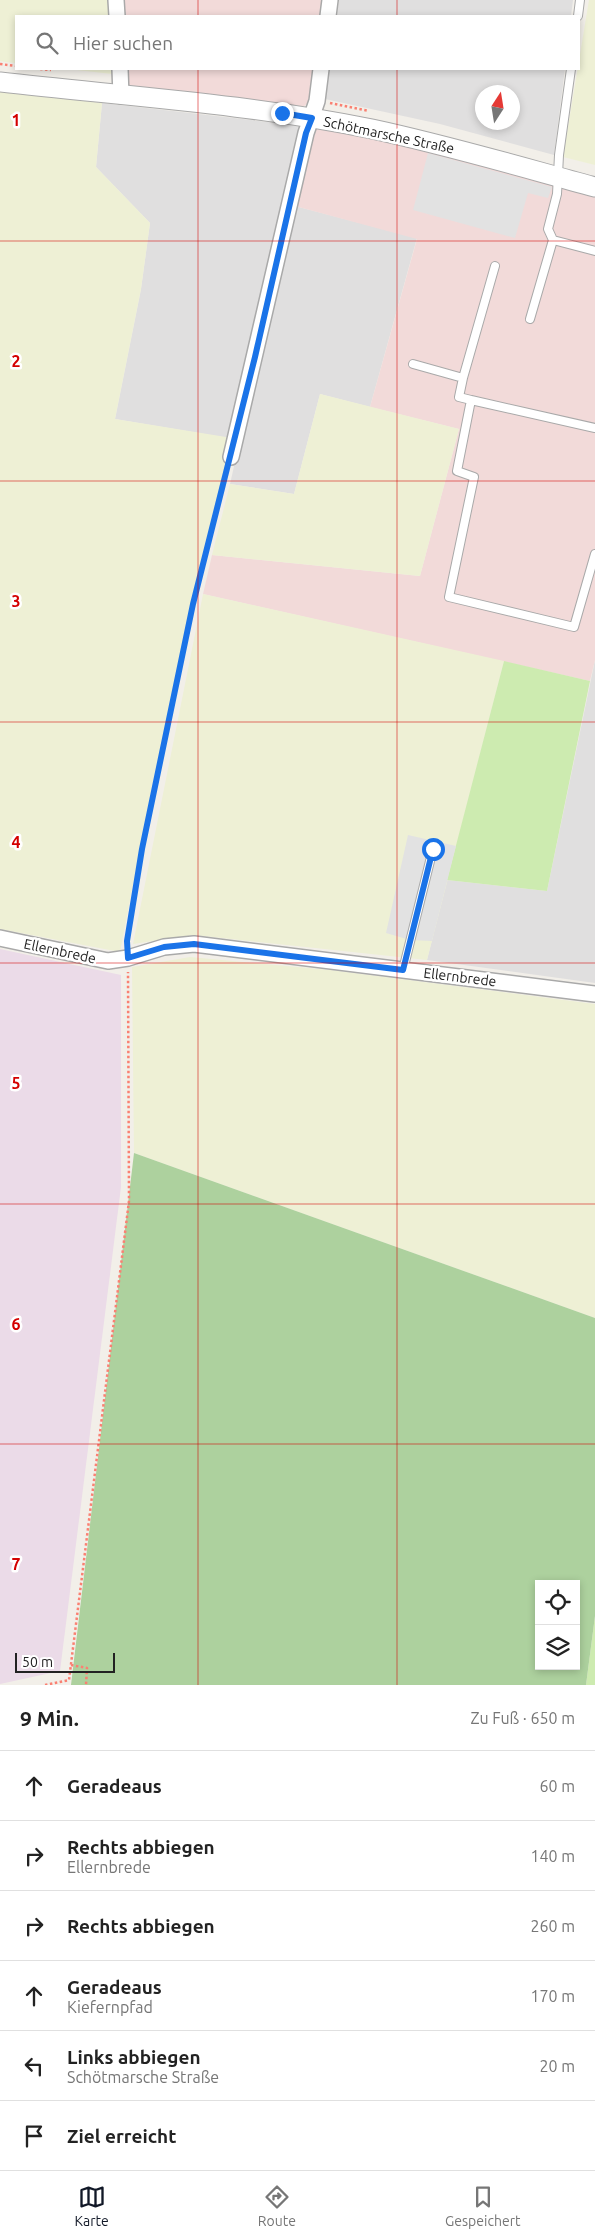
<!DOCTYPE html>
<html lang="de">
<meta charset="utf-8">
<style>
body{margin:0;font-family:Ubuntu,sans-serif;background:#f2f2f2;color:#222}
.controls{position:absolute;right:15px;bottom:15px;display:grid;overflow:hidden;border-radius:0px;box-shadow:0 2px 8px #0003}
.controls button{width:45px;height:45px;display:grid;place-items:center;padding:0;border:0;border-bottom:1px solid #e0e0e0;background:#fff;color:#222;font:25px sans-serif}
.compass{position:absolute;left:475px;top:85px;width:45px;height:45px;border-radius:50%;background:#fff;box-shadow:0 2px 8px #0003;rotate:12deg}
.scale{position:absolute;left:15px;bottom:12px;width:100px;box-sizing:border-box;padding-left:5px;border:2px solid #222;border-top:0;font-size:14px;line-height:18px;white-space:nowrap;color:#222;-webkit-text-stroke:4px #fff;paint-order:stroke}
.stop{position:absolute;width:15px;height:15px;margin:-11px;border:4px solid #1a73e8;border-radius:50%;background:#fff}
.stop.end{background:#1a73e8;border-color:#fff;box-shadow:0 1px 5px #0008}
.list{margin:0;padding:0;list-style:none}
h2{display:flex;justify-content:space-between;align-items:center;height:65px;margin:0;padding:0 20px;font-size:21px}
h2 small{font-size:16px;font-weight:400;color:#767676}
.list li{display:grid;grid-template-columns:32px 1fr auto;gap:15px;align-items:center;box-sizing:border-box;height:70px;padding:0 20px;border-top:1px solid #e0e0e0}
.list b{display:block;font-size:19px;white-space:nowrap}
.list p{margin:0;font-size:16px;white-space:nowrap;color:#767676}
.list em{font-size:16px;font-style:normal;color:#767676}
.icon{flex:none;width:28px;height:28px;fill:none;stroke:currentColor;stroke-width:2;stroke-linecap:round;stroke-linejoin:round}
.map{position:relative;flex:none;width:595px;height:1685px;overflow:hidden}
.search{position:absolute;background:#fff;box-shadow:0 2px 8px #0003;left:15px;right:15px;top:15px;height:55px;display:flex;align-items:center;gap:12px;box-sizing:border-box;padding:0 18px;border-radius:0px;color:#767676;font-size:19px}
.sheet{height:485px;background:#fff}
nav{display:flex;justify-content:space-around;align-items:center;box-sizing:border-box;height:70px;border-top:1px solid #e0e0e0;background:#fff;font-size:14px;color:#767676}
nav a{display:grid;justify-items:center;gap:2px}
nav .on{color:#111827}
.map>svg:first-child{display:block}
.residential{fill:#e0dfdf;fill-rule:evenodd}
.commercial{fill:#f2dad9}
.industrial{fill:#ebdbe8}
.farmland{fill:#eef0d5}
.grass{fill:#cdebb0}
.forest{fill:#add19e;fill-rule:evenodd}
.parking{fill:#e2e2e2}
.lines{fill:none;stroke-linecap:round;stroke-linejoin:round}
.service-casing{stroke:#a9a9a9;stroke-width:10}
.minor-casing{stroke:#a9a9a9;stroke-width:18}
.tertiary-casing{stroke:#a9a9a9;stroke-width:21}
.path{stroke:#fa8072;stroke-width:2.5;stroke-dasharray:2.5 2.5;stroke-linecap:butt}
.service{stroke:#fff;stroke-width:8}
.minor{stroke:#fff;stroke-width:15}
.tertiary{stroke:#fff;stroke-width:19}
.route{stroke:#1a73e8;stroke-width:6}
.grid{fill:none;stroke:#d40000;stroke-width:1;stroke-opacity:0.55}
.labels{text-anchor:middle;stroke-width:5;stroke-linejoin:round;paint-order:stroke}
.street-label{font-size:14px;fill:#222;stroke:#fff}
.grid-label{font-size:16px;text-anchor:middle;font-weight:bold;fill:#d40000;stroke:#fff;stroke-width:5;stroke-linejoin:round;paint-order:stroke}
</style>
<div class="map">
<svg width="595" height="1685" viewBox="0 0 595 1685">
<rect width="100%" height="100%" fill="#f2efe9"/>
<path class="residential" d="M339 0H573L571 16H337Z
M329 69H565L554 155 440 124 325 99ZM482 92H512V122H482Z
M102 103 303 126 295 206 417 238 370 407 320 394 294 494 230 484 240 440 115 419 141 289 150 223 96 167Z
M595 660V983L427 960 447 880 547 891Z"/>
<path class="commercial" d="M124 0H326L323 16H125Z
M127 69H316L312 93 308 103 299 110 128 85Z
M313 126 436 152 595 195V660L590 681 203 594 212 555 420 576 459 429 370 407 417 239 295 206Z"/>
<path class="industrial" d="M0 949 121 975V1187L60 1671 0 1684Z"/>
<path class="farmland" d="M0 0H109V16H16V63L6 62 0 61Z
M589 0H595V165L563 157Z
M68 69H112V74Z
M0 91 102 103 96 167 150 223 141 289 115 419 232 438 153 781 120 952 0 929Z
M320 394 459 429 420 576 212 555 230 484 294 494Z
M203 594 504 661 427 960 194 935 133 944Z
M190 957 330 970 595 1004V1318L134 1153 132 967Z"/>
<path class="grass" d="M504 661 590 681 547 891 447 880Z
M595 1616V1685H586Z"/>
<path class="forest" d="M134 1153 595 1318V1616L586 1685H71ZM539 1584H576V1666H539Z"/>
<path class="parking" d="M428 153 552 187 548 198 528 193 515 238 413 210Z
M408 835 456 846 432 941 410 940 386 933Z"/>
<g class="lines">
<g class="service-casing">
<path id="service" d="M578 16 580 0
M571 69 559 155 557 194 548 229 553 240 595 251
M530 319 553 240
M413 364 463 378 495 266
M463 378 459 397 471 400
M595 428 471 400 457 471 474 477 449 597 574 627 595 554
M403 970 433 849"/>
</g>
<g class="minor-casing">
<path id="minor" d="M116 0 117 16
M328 16 330 0
M120 69 121 96
M231 457 306 133 317 101 321 69
M0 938 108 961 128 958 164 947 194 944 595 994"/>
</g>
<g class="tertiary-casing">
<path id="tertiary" d="M0 82C123 96 250 104 372 129 447 145 521 167 595 187"/>
</g>
<path class="path" d="M0 64 16 66
M40 69 51 70
M330 103 369 111
M127 944 143 849 193 604 227 470
M71 1665 87 1668 86 1685
M45 1685 69 1680 129 1201 128 972"/>
<use href="#service" class="service"/>
<use href="#minor" class="minor"/>
<use href="#tertiary" class="tertiary"/>
</g>
<g class="lines">
<path class="route" d="M282 113 312 118 306 133 255 357 193 604 142 849 127 941 128 958 164 947 194 944 403 970 433 849"/>
</g>
<path class="grid" d="M198 0V16M397 0V16M198 69V1685M397 69V1685M0 241H595M0 481H595M0 722H595M0 963H595M0 1204H595M0 1444H595"/>
<g class="labels">
<g class="street-label">
<text transform="translate(389 135) rotate(12)" y="5">Schötmarsche Straße</text>
<text transform="translate(60 951) rotate(12)" y="5">Ellernbrede</text>
<text transform="translate(460 977) rotate(7)" y="5">Ellernbrede</text>
</g>
</g>
<g class="grid-label">
<text x="16" y="126">1</text>
<text x="16" y="367">2</text>
<text x="16" y="607">3</text>
<text x="16" y="848">4</text>
<text x="16" y="1089">5</text>
<text x="16" y="1330">6</text>
<text x="16" y="1570">7</text>
</g>
</svg>
<div class="controls">
<button><svg class="icon" aria-label="locate" viewBox="0 0 24 24"><circle cx="12" cy="12" r="6"/><path d="M12 2v4M12 18v4M2 12h4M18 12h4"/></svg></button>
<button><svg class="icon" aria-label="layers" viewBox="0 0 24 24"><path d="M12 4l9 5-9 5-9-5zM3 14l9 5 9-5"/></svg></button>
</div>
<svg class="compass" viewBox="-18 -18 36 36"><path d="M0-13l5 13h-10z" fill="#e53935"/><path d="M0 13l5-13h-10z" fill="#767676"/></svg>
<div class="scale">50 m</div>
<div class="stop" style="left:433px;top:849px"></div>
<div class="stop end" style="left:282px;top:113px"></div>
<div class="search"><svg class="icon" aria-label="search" viewBox="0 0 24 24"><circle cx="10" cy="10" r="6"/><path d="M15 15l6 6"/></svg>Hier suchen</div>
</div>
<section class="sheet">
<h2>9 Min.<small>Zu Fuß · 650 m</small></h2>
<ul class="list">
<li><svg class="icon" aria-label="ahead" viewBox="0 0 24 24"><path d="M12 20V5M6 11l6-6 6 6"/></svg><div><b>Geradeaus</b></div><em>60 m</em></li>
<li><svg class="icon" aria-label="right" viewBox="0 0 24 24"><path d="M7 20v-9h11M14 6l5 5-5 5"/></svg><div><b>Rechts abbiegen</b><p>Ellernbrede</p></div><em>140 m</em></li>
<li><svg class="icon" aria-label="right" viewBox="0 0 24 24"><path d="M7 20v-9h11M14 6l5 5-5 5"/></svg><div><b>Rechts abbiegen</b></div><em>260 m</em></li>
<li><svg class="icon" aria-label="ahead" viewBox="0 0 24 24"><path d="M12 20V5M6 11l6-6 6 6"/></svg><div><b>Geradeaus</b><p>Kiefernpfad</p></div><em>170 m</em></li>
<li><svg class="icon" aria-label="left" viewBox="0 0 24 24"><path d="M17 20v-9H6M10 6l-5 5 5 5"/></svg><div><b>Links abbiegen</b><p>Schötmarsche Straße</p></div><em>20 m</em></li>
<li><svg class="icon" aria-label="arrive" viewBox="0 0 24 24"><path d="M6 21V4h12l-3 4 3 4H6"/></svg><div><b>Ziel erreicht</b></div></li>
</ul>
</section>
<nav>
<a class="on"><svg class="icon" aria-label="map" viewBox="0 0 24 24"><path d="M3 6l6-2 6 2 6-2v14l-6 2-6-2-6 2zM9 4v14M15 6v14"/></svg>Karte</a>
<a><svg class="icon" aria-label="directions" viewBox="0 0 24 24"><path d="M12 3l9 9-9 9-9-9zM9 14v-3h6M13 9l2 2-2 2"/></svg>Route</a>
<a><svg class="icon" aria-label="saved" viewBox="0 0 24 24"><path d="M7 4h10v16l-5-4-5 4z"/></svg>Gespeichert</a>
</nav>
